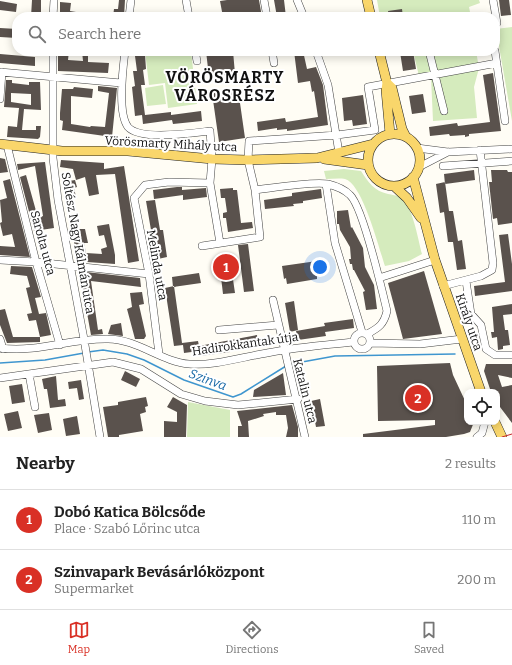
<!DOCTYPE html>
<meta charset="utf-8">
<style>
body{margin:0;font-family:Bitter,serif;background:#f6f6f6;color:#222}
.controls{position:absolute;right:12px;bottom:12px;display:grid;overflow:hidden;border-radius:8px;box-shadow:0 2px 10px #0003}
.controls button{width:36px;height:36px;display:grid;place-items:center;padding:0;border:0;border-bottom:1px solid #e0e0e0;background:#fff;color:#222;font:20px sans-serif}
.you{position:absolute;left:320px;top:267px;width:14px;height:14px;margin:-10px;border:3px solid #fff;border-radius:50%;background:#1a73e8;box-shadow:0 0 0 6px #1a73e833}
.badge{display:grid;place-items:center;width:26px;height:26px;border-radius:50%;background:#d93025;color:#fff;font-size:13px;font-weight:700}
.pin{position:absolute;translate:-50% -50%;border:2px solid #fff;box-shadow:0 1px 4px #0006}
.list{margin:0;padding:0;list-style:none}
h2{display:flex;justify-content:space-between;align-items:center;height:52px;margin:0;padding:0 16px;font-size:17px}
h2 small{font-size:13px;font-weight:400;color:#767676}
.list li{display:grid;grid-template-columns:26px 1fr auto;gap:12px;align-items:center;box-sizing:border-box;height:60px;padding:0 16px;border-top:1px solid #e0e0e0}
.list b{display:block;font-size:15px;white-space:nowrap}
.list p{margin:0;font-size:13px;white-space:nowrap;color:#767676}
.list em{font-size:13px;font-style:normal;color:#767676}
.icon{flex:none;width:22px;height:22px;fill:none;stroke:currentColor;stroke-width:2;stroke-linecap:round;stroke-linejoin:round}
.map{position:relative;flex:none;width:512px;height:437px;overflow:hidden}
.search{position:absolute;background:#fff;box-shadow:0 2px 10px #0003;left:12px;right:12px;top:12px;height:44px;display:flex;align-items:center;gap:10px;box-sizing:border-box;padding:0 14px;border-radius:16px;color:#767676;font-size:15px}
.sheet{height:172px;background:#fff}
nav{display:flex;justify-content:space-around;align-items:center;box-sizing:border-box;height:56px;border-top:1px solid #e0e0e0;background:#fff;font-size:11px;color:#767676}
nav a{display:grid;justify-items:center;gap:2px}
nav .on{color:#d93025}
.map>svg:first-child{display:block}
.green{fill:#d5ebbd}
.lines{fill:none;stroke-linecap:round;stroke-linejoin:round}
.stream{stroke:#3f96cf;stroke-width:1.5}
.building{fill:#5a524d;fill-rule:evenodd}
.minor-casing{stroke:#444;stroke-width:8}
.major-casing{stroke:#222;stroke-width:10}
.minor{stroke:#fff;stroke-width:7}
.major{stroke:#f9d66b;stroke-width:9}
.tram{stroke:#c4262e;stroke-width:1}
.labels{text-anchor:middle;stroke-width:4;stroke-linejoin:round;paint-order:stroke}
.street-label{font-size:12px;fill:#111;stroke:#fff}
.water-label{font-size:13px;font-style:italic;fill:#1768a6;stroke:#fff}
.district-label{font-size:16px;font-weight:bold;letter-spacing:1px;fill:#111;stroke:#fff}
</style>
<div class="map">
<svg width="512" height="437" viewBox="0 0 512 437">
<rect width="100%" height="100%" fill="#fffdf5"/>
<path class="green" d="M377 0H479L480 3 469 7 471 17H380Z
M512 27V121L496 29Z
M145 51H191L197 104 168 108 165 83 149 85Z
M413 51H476L479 68 474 87 477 118 433 121 431 77 419 76Z
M163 85 166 104 147 106 145 88Z
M344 169 361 171C368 182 374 191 388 194 392 195 396 195 400 197 413 205 418 240 422 254L409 261 385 266C379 249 363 184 345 179 339 178 332 179 326 179L324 171Z
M188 402 230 410V437H187Z"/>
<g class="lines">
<path class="stream" d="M88 352 103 350 127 354 144 360 184 380 233 397 241 394 286 366
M0 363 45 360 84 353
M291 364 335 356 455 354"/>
</g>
<path class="building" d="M32 0H41V17H31Z
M119 0H125L124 17H113L114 9H118Z
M227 0H259L262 17H223L220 1Z
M274 0H284L286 17H277Z
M499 0H509L511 15 501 16Z
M0 1 17 4 16 12 0 10Z
M60 2 71 3 70 11 76 12V17H60Z
M402 9 403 17H389L388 11Z
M0 28 17 29V38L0 37Z
M58 51H69L68 60 83 61 82 51H88V62L109 63 108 73 58 71Z
M206 51H233L235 74 209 77Z
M294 51H303L307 69 316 67 323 85 328 125 287 131V129L277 130V128L258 131 257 122 285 118 286 122 318 117 314 91 312 92 310 81 298 83Z
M413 51 416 69 403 71 400 52Z
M0 54 35 57V66L0 63Z
M145 55 146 69 143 70 145 85H141L145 115 171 112V115L201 111 202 121 173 124 172 120 143 124 142 115 135 116 132 87 135 86 133 71H137L135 56Z
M493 73 501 131 469 134V136L465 137V135L450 136 449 134 430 136 429 127 457 123 458 126 490 122 483 75Z
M6 80H12V83L29 85V82H40L41 110 24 109 22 130H36V126H41L40 137 38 139 7 137 8 126 17 127 19 108 4 107ZM11 93 31 94V105L11 102Z
M98 86 117 88 112 137 62 130 63 121 60 120V113L62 89H73L74 87 93 89 92 98 71 96V124L90 127 91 126 105 127 109 93 98 91Z
M238 89 245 138 219 142 212 93Z
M423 94 426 112 412 114 409 96Z
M363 95 367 124 353 126 352 120 344 121 342 98Z
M0 158 5 159 8 172 0 173Z
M61 160 104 163V169L124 166 139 261 128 263 115 174 96 175 99 194 89 196 85 177 76 180 73 169 60 167Z
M45 162 54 228 34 231 20 177 26 175 38 218 43 216 35 166 18 170 17 164Z
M474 170 475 180 445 184 444 174Z
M491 170H507L508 172H512V223L498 225 497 218 493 219 489 182H492Z
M10 179 30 257 0 255V246L15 247 12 234 3 236 0 223 2 222 0 200 7 198 3 181Z
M75 180 77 187 74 188 76 197 66 199 63 182Z
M445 182 449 211H453L458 241 462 240 466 269 457 270 453 242H448L444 212 440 213 436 184Z
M177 187H182V190L206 188 207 197 183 200V195L154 199 153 190Z
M233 188V190H237L241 223 252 222 253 228 228 232 226 218H223V213L227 212 225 198H221L220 189Z
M321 189 322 198 303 201V203L293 204 294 206 265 209 264 200 292 196V193Z
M155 200 160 230H163L167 257 158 259 153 230H151L146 201Z
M348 210 351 228 352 227 363 248 365 267 374 285 377 309 366 310 363 292 365 291 354 270H353L352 264H350L349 259H351L350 247 340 230 339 224H337V211Z
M109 224 115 255V264L87 262V260L77 261 72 229H85L88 243H84L86 253 102 254 101 249 107 247 104 235 99 236 97 226Z
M508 234 512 264V291L475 296 474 286 505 282 499 235Z
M248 244 254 291 244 292 238 245Z
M230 259 235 293 223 294 219 260Z
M317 261 319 274H317V279L287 284 286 278 284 279 282 266Z
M11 266 32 267 41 297 35 298 39 314 46 313 51 335 40 337 36 320 29 321 27 314 32 313 26 288 30 287 27 276 10 274Z
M424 271 442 334 403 339 388 283Z
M86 272 140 278 141 287 91 281 98 330 102 329 103 334 91 335 80 274Z
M199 273 201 283 173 287 172 277Z
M174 286 182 343 198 341 199 346 257 335 258 344 229 348 230 352 200 356 199 351 184 353 183 345 174 346 165 288Z
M142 292 144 304 139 305 146 336 144 339H135L127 309 132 307 130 293Z
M294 301 298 330 290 332 285 303Z
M512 304V314L503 315 505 330H508L510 345 503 346V349L498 350 497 337 492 338 491 332H494L492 307Z
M5 309 13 337H40V342L7 343 0 325V310Z
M353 319 354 328 325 332 326 336 298 340 296 331 325 326 324 323Z
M121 323 123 336 108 334 111 325Z
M450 363 453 375 467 405V422H474L470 432 464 434 446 437H363V434L435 425V420L378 421 377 366Z
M486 364H512V378L498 375 502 387 512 385V423L497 403V392H491L484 371Z
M125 371 140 379 136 387 121 380Z
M283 373 286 395 253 397 254 390Z
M56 376 58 400 65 399 66 406 50 408 47 389H44L42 379Z
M81 380 84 399 79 400 77 388 69 389 68 382Z
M22 384 25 402 12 404 9 386Z
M146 397 148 406 145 407 146 412 140 414 143 431 119 435V437H108L103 407 118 405V402Z
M173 397 187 405 186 437H164V421L177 422V412L167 407Z
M320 399 325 426 316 427 311 401Z
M292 405 298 427V437H286L288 428 286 415H276V412L263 414 264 416 248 421 249 437H238V426H242L237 411Z
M18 411 22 428 8 431 4 414Z
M49 413 52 430 38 433 34 415Z
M77 416 80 434 66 436 63 419Z"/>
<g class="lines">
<g class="minor-casing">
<path id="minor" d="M186 0 189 17
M264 0 267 17
M297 0 304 17
M493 0 497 23 495 24
M53 17 54 0
M129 17 131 0
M53 51V158L58 200 84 339 100 437
M125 51C123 68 117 113 128 127 140 141 193 133 210 131L212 159 210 183 220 243
M195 51 197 61
M272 51 274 63
M316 51 328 85 339 153
M429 51 444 111
M495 51 505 121
M0 72 121 83
M0 99 2 72
M7 145 36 262 60 345
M417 148 448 152 512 149
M443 166 512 161
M419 167 448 152
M326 184 335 243 362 332
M255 190C272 188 313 181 328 184 336 186 344 189 350 195 363 207 382 290 387 311 384 324 379 328 367 334
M202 246 260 237 255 190 248 160 249 141 337 135 375 130 368 87 497 63
M0 260 36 262 149 274
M379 278 435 260
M466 281 471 314 481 325 486 349 495 355H512
M443 286 481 276 492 270 493 263 480 150
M273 300 305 437
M219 330 278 325
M354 341a8 8 0 1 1 16 0a8 8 0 1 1-16 0Z
M0 339 3 349
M370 343 420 344 462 339
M0 348C39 353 70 338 108 339 137 339 162 362 189 364 214 366 242 357 267 353 296 347 325 345 354 342
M159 354 149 274 134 198 145 185 169 182 210 183
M29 374 35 407
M0 378 113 362 141 369 181 394 205 401 238 405 298 399
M477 437 482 433 485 422"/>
</g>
<g class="major-casing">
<path id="major" d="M367 0 371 17
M379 51 387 83 386 90 390 134
M387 83 392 88 402 129 406 137
M368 160a26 26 0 1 1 52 0a26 26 0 1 1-52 0Z
M0 144 62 151H128L212 159 248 160 317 158 373 144
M324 159 368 165
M413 177 435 260 481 392
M394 186 407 198 421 218
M495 422 502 437"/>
</g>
<use href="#minor" class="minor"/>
<use href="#major" class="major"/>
<path class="tram" d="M502 437 512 434"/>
</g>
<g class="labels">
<g class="street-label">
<text transform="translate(171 144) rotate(3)" y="4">Vörösmarty Mihály utca</text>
<text transform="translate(43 243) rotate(75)" y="4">Sarolta utca</text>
<text transform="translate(78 243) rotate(80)" y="4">Soltész Nagy Kálmán utca</text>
<text transform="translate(157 265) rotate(80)" y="4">Melinda utca</text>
<text transform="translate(469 322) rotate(71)" y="4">Király utca</text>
<text transform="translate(245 344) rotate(-8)" y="4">Hadirokkantak útja</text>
<text transform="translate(305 391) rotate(76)" y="4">Katalin utca</text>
</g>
<g class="water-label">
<text transform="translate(208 379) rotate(20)" y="5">Szinva</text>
</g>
<g class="district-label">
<text x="225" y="83">VÖRÖSMARTY<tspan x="225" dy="18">VÁROSRÉSZ</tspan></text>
</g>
</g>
</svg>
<div class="controls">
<button><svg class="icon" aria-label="locate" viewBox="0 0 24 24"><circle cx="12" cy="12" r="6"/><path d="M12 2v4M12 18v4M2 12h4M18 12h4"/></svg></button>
</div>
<div class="you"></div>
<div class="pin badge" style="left:226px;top:267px">1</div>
<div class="pin badge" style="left:418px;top:398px">2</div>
<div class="search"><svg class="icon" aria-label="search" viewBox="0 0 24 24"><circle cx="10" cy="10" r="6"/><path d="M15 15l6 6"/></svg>Search here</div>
</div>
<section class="sheet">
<h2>Nearby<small>2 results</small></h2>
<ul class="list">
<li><span class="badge">1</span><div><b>Dobó Katica Bölcsőde</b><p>Place · Szabó Lőrinc utca</p></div><em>110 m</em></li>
<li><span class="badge">2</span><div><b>Szinvapark Bevásárlóközpont</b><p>Supermarket</p></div><em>200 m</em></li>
</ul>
</section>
<nav>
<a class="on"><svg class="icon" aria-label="map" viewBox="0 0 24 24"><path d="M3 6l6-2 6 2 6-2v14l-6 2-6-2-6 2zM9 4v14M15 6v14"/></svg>Map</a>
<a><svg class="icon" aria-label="directions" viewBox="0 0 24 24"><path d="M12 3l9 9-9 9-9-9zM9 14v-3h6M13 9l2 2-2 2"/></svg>Directions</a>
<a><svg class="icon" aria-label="saved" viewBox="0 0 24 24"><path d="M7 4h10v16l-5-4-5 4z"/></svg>Saved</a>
</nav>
